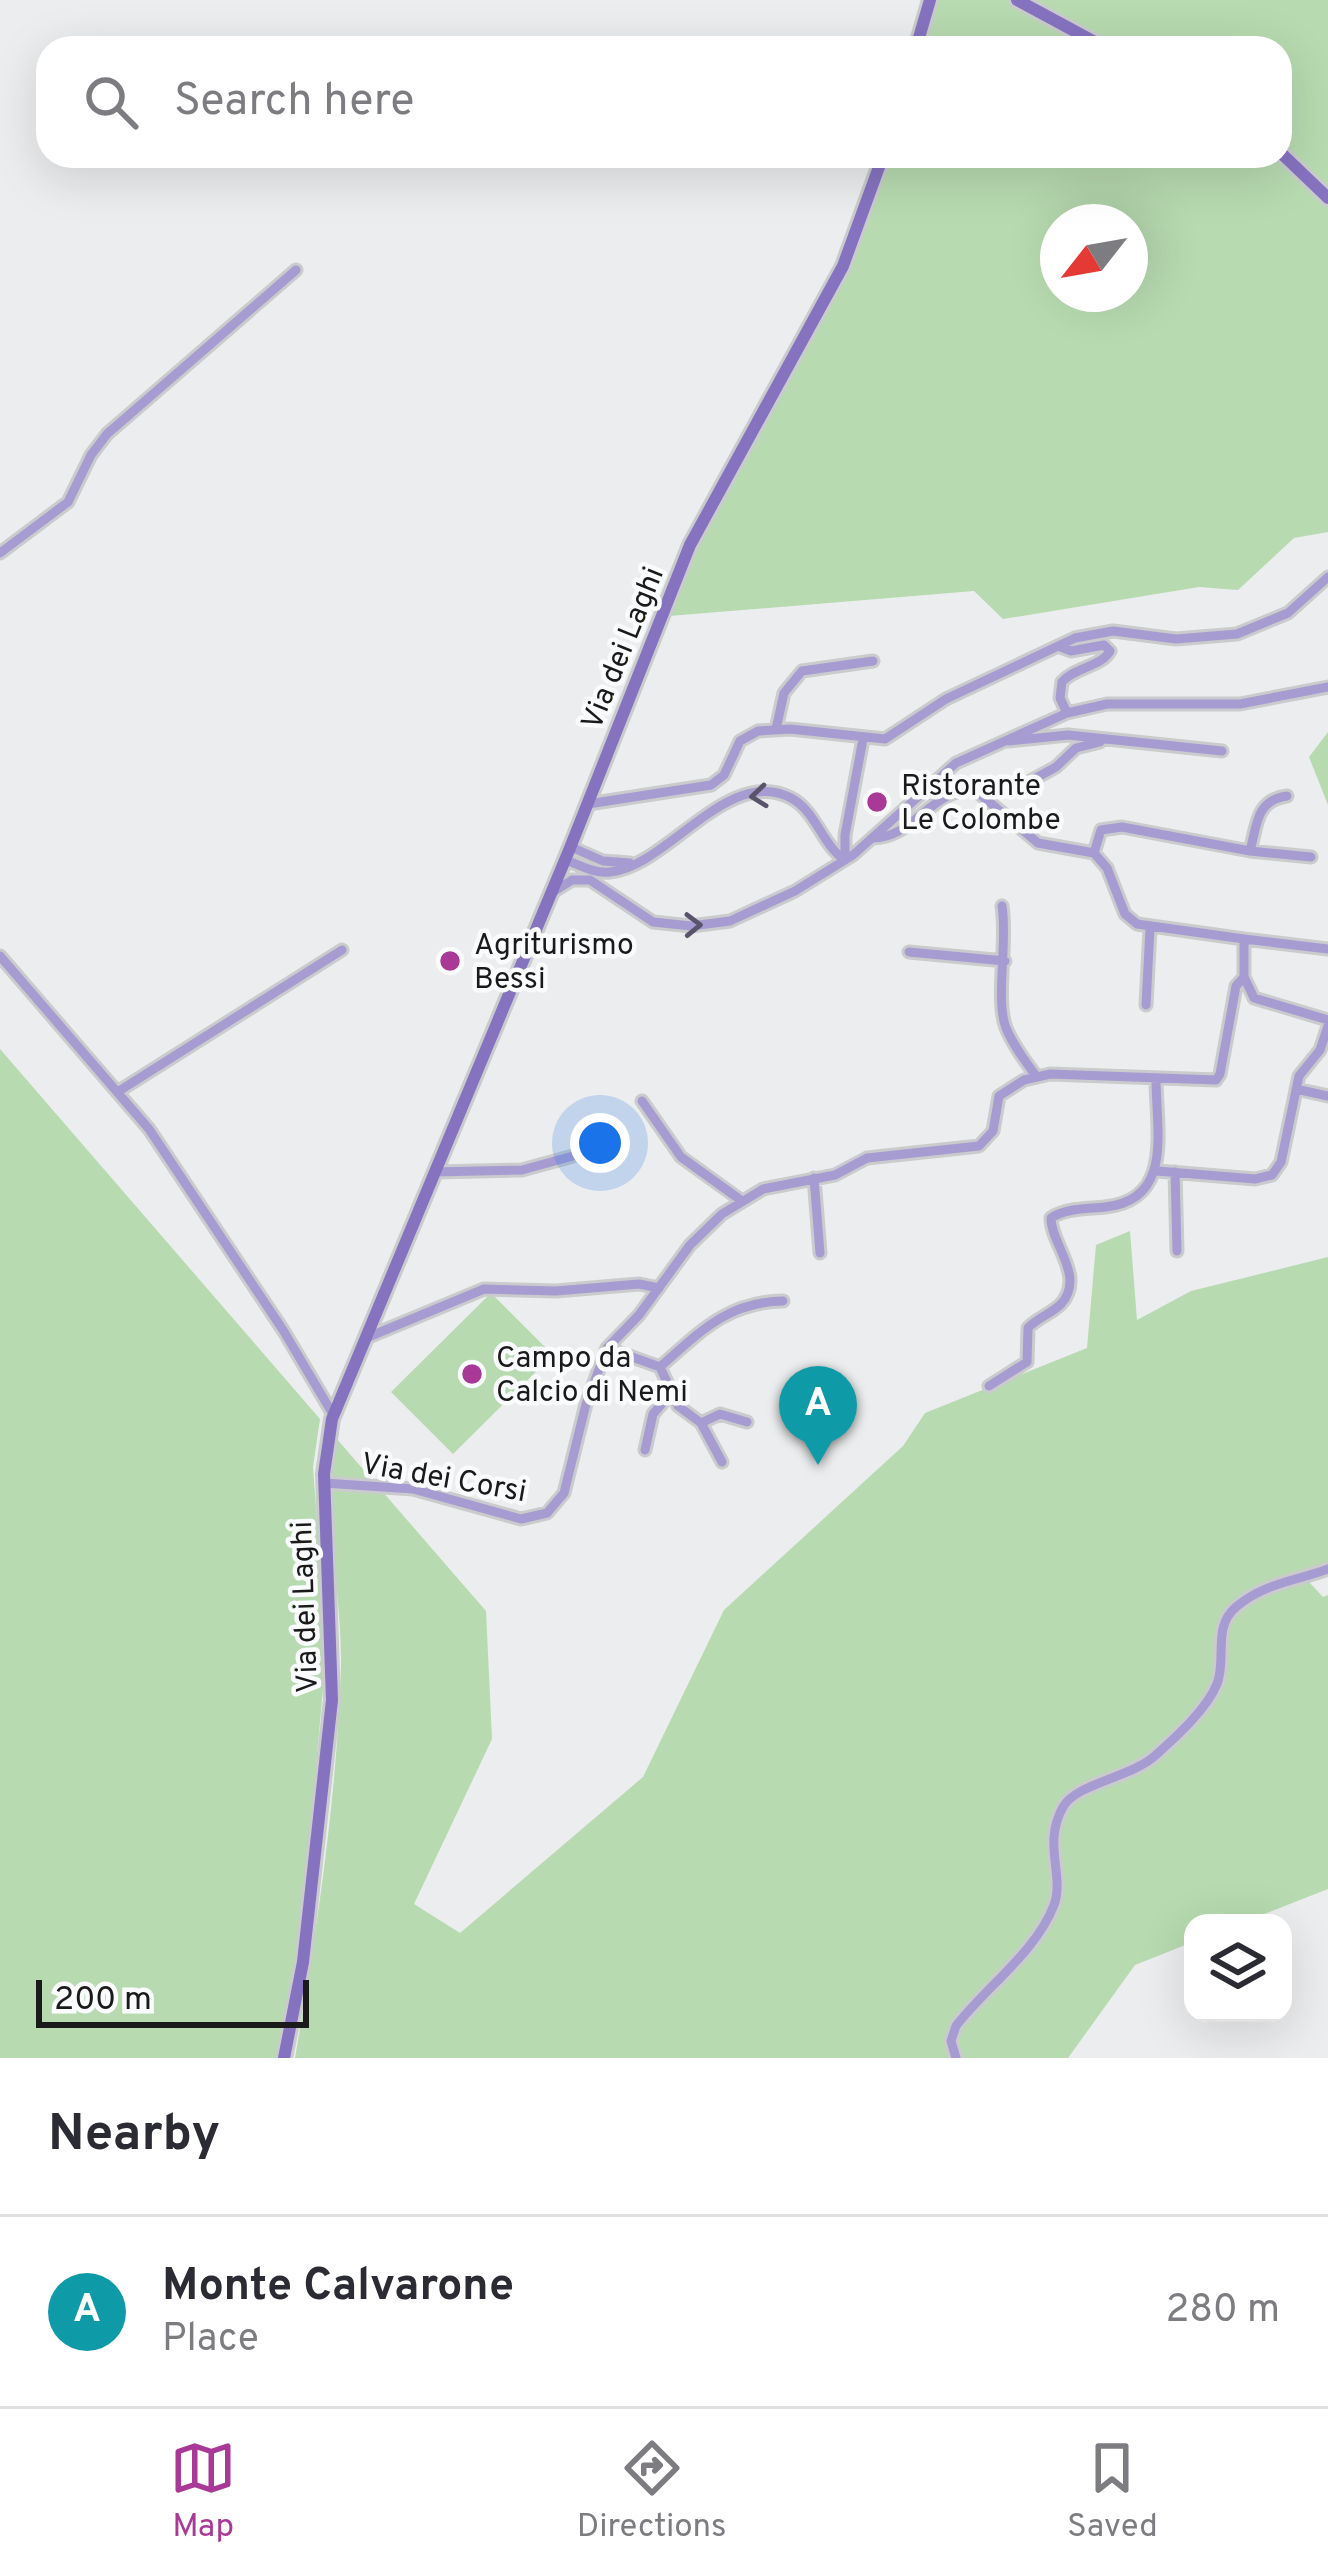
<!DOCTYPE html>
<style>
body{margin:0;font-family:Overpass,sans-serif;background:#f2f2f3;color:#2b2b33}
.controls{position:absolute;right:36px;bottom:36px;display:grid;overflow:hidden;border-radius:24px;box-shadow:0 12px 48px #0002}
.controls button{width:108px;height:108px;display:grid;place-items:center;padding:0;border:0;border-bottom:3px solid #e1e1e2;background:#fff;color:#2b2b33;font:60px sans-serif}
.compass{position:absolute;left:1040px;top:204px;width:108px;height:108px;border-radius:50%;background:#fff;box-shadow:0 12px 48px #0002;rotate:239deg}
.scale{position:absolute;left:36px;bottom:30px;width:273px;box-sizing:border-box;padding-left:12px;border:6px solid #1a1a1a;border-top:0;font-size:33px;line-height:42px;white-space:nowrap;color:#1a1a1a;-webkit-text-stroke:9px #fafbfc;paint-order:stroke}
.you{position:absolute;left:600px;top:1143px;width:42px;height:42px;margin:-30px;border:9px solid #fff;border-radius:50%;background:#1a73e8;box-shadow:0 0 0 18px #1a73e833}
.badge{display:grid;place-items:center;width:78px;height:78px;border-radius:50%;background:#a83997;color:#fff;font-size:39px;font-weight:700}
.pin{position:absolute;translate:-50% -99px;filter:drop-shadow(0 3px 6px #0008)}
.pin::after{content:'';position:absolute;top:63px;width:42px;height:36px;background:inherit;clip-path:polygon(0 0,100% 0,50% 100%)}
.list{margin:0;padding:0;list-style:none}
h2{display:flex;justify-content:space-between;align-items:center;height:156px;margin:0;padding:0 48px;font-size:51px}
h2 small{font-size:39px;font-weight:400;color:#7c7c81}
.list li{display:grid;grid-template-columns:78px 1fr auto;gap:36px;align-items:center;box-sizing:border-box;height:192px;padding:0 48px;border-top:3px solid #e1e1e2}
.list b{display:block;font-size:45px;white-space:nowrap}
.list p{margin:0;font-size:39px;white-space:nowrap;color:#7c7c81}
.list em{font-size:39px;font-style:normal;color:#7c7c81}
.icon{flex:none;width:66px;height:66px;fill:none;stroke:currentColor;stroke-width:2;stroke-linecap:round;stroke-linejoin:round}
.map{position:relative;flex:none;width:1328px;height:2058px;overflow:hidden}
.search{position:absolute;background:#fff;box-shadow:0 12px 48px #0002;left:36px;right:36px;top:36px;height:132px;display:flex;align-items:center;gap:30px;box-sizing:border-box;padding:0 42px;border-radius:36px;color:#7c7c81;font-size:45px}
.sheet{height:348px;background:#fff}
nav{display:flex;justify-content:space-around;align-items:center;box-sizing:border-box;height:168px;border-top:3px solid #e1e1e2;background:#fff;font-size:33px;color:#7c7c81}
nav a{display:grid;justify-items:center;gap:6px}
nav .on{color:#a83997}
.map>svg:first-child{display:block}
.green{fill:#b7dab0;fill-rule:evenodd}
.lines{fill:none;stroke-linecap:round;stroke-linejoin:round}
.minor-casing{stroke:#cacbcc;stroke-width:15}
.secondary-casing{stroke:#cacbcc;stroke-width:18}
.minor{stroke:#a79cd1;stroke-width:9}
.secondary{stroke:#8673c0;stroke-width:12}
.oneway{stroke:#59546c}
.poi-dot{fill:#a83997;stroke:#fafbfc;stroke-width:4.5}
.labels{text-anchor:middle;stroke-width:9;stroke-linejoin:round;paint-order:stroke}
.street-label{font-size:30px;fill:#1a1a1a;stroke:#fafbfc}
.poi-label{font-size:30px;fill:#1a1a1a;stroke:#fafbfc;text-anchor:start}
</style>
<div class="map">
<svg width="1328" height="2058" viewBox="0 0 1328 2058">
<rect width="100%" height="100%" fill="#ecedee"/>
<path class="green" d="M934 0H1328V532L1294 538 1238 590 1199 587 1003 619 974 591 669 616 694 548 850 264 867 225 888 156H1280V48H919ZM1058 222H1130V294H1058Z
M1328 732V805L1309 757Z
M0 1049 320 1419 313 1467 324 1615V1678L298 1962 278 2058H0Z
M1130 1231 1137 1320 1191 1291 1328 1257V1566L1315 1570 1310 1583 1323 1597 1328 1595V1889L1241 1923H1193V1942L1135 1965 1068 2058H295C317 1929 337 1797 341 1666 342 1589 321 1514 336 1438L486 1611 492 1739 414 1904 460 1933 643 1777 724 1610 903 1446 925 1413 1087 1348 1096 1245Z
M491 1293 553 1355 453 1454 391 1392Z"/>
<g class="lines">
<g class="minor-casing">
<path id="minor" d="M0 553 68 502 91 455 107 434 296 270
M1058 646 1071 651 1104 645 1110 651C1101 667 1075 667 1062 682L1060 698 1067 713
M776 729 784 693 802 671 873 661
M1009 741 1068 735 1222 751
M1014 790 1056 767 1076 748 1100 742
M588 804 711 785 724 775 740 741 758 731 790 729 885 739 946 699 1075 638 1113 631 1176 639 1237 634 1288 613 1328 577
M873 838C914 838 934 786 975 790L1038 843 1094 853 1107 868 1125 914 1137 924 1244 939V977L1254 998 1328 1020
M571 847 603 861 630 863
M1250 851 1311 857
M1094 853 1101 830 1122 827 1250 851C1257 825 1256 800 1287 796
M566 860C579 865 595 874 610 872 667 867 728 765 791 798 816 811 822 845 845 860
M845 860V835L863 739
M553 892 572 880H590L653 922 691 926 730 921 795 891 853 855 956 763 1067 713 1107 704H1240L1328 687
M1002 906C1008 942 995 999 1006 1028 1013 1045 1025 1061 1036 1076
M1244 939 1328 949
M909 952 1005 961
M0 956 149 1129 283 1330 334 1416
M1146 1005 1150 928
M1296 1089 1328 1096
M119 1091 342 950
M642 1101 681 1157 742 1201
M1157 1171 1255 1179 1272 1175 1281 1162 1299 1076 1320 1050 1328 1026
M434 1172 522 1170 573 1156
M1175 1172 1177 1251
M814 1178 820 1253
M366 1338 484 1289 556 1291 639 1284 659 1288
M607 1348 660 1367
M660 1367C700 1332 727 1302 783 1301
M660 1367 678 1406 701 1423 722 1462
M989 1386 1027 1362 1028 1328C1037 1318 1051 1314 1061 1304 1086 1276 1051 1245 1051 1218 1066 1208 1087 1209 1105 1207 1174 1200 1156 1130 1156 1079
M701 1423 720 1414 747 1422
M645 1450 653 1414 671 1393
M324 1483 413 1489 521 1519 547 1513 564 1493 586 1404 607 1348 639 1315 690 1245 722 1214 763 1189 835 1175 867 1158 979 1146 993 1131 999 1096 1024 1080 1050 1074 1216 1080 1220 1074 1236 986 1244 977
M956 2058 951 2041 956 2026C986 1987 1036 1952 1054 1905 1065 1875 1042 1844 1063 1807 1076 1783 1132 1778 1157 1754 1177 1736 1206 1710 1217 1684 1227 1659 1212 1627 1236 1607 1264 1583 1296 1581 1328 1569"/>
</g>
<g class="secondary-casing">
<path id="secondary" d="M1017 0 1106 48
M916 48 930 0
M1280 152 1328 198
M284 2058 303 1962 332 1700 324 1474 332 1419 570 848 690 545 843 266 883 156"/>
</g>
<use href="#minor" class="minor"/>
<use href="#secondary" class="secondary"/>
</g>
<defs><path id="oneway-chevron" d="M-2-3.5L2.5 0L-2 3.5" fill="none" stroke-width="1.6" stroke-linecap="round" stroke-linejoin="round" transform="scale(3)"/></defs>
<g class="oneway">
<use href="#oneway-chevron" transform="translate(759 796) rotate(174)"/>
<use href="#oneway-chevron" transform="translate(693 925) rotate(-1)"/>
</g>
<g class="poi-dot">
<circle cx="877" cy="802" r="12"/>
<circle cx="450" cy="961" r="12"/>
<circle cx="472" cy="1374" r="12"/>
</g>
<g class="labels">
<g class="street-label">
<text transform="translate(622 648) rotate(-68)" y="10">Via dei Laghi</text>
<text transform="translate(444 1477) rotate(10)" y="10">Via dei Corsi</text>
<text transform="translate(304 1607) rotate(-92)" y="10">Via dei Laghi</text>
</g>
<g class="poi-label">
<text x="901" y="795">Ristorante<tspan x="901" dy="34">Le Colombe</tspan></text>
<text x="474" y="954">Agriturismo<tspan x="474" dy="34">Bessi</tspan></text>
<text x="496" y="1367">Campo da<tspan x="496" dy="34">Calcio di Nemi</tspan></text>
</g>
</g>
</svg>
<div class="controls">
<button><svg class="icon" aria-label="layers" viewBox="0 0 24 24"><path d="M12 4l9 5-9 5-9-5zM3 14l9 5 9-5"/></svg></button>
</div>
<svg class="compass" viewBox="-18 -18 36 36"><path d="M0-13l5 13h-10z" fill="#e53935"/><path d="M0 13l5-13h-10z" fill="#7c7c81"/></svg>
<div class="scale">200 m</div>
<div class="you"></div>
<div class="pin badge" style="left:818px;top:1465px;background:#0f9aa8">A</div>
<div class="search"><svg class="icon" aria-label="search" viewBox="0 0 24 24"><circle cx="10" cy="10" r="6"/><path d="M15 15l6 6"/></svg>Search here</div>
</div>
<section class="sheet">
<h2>Nearby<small></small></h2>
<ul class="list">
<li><span class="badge" style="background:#0f9aa8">A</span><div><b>Monte Calvarone</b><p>Place</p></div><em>280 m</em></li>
</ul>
</section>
<nav>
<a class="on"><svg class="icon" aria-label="map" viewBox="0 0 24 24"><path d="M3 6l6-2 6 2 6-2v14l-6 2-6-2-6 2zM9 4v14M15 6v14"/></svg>Map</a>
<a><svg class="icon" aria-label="directions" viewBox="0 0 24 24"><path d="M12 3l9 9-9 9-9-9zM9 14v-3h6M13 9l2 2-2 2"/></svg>Directions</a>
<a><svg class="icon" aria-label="saved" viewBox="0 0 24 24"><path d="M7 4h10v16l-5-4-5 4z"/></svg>Saved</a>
</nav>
